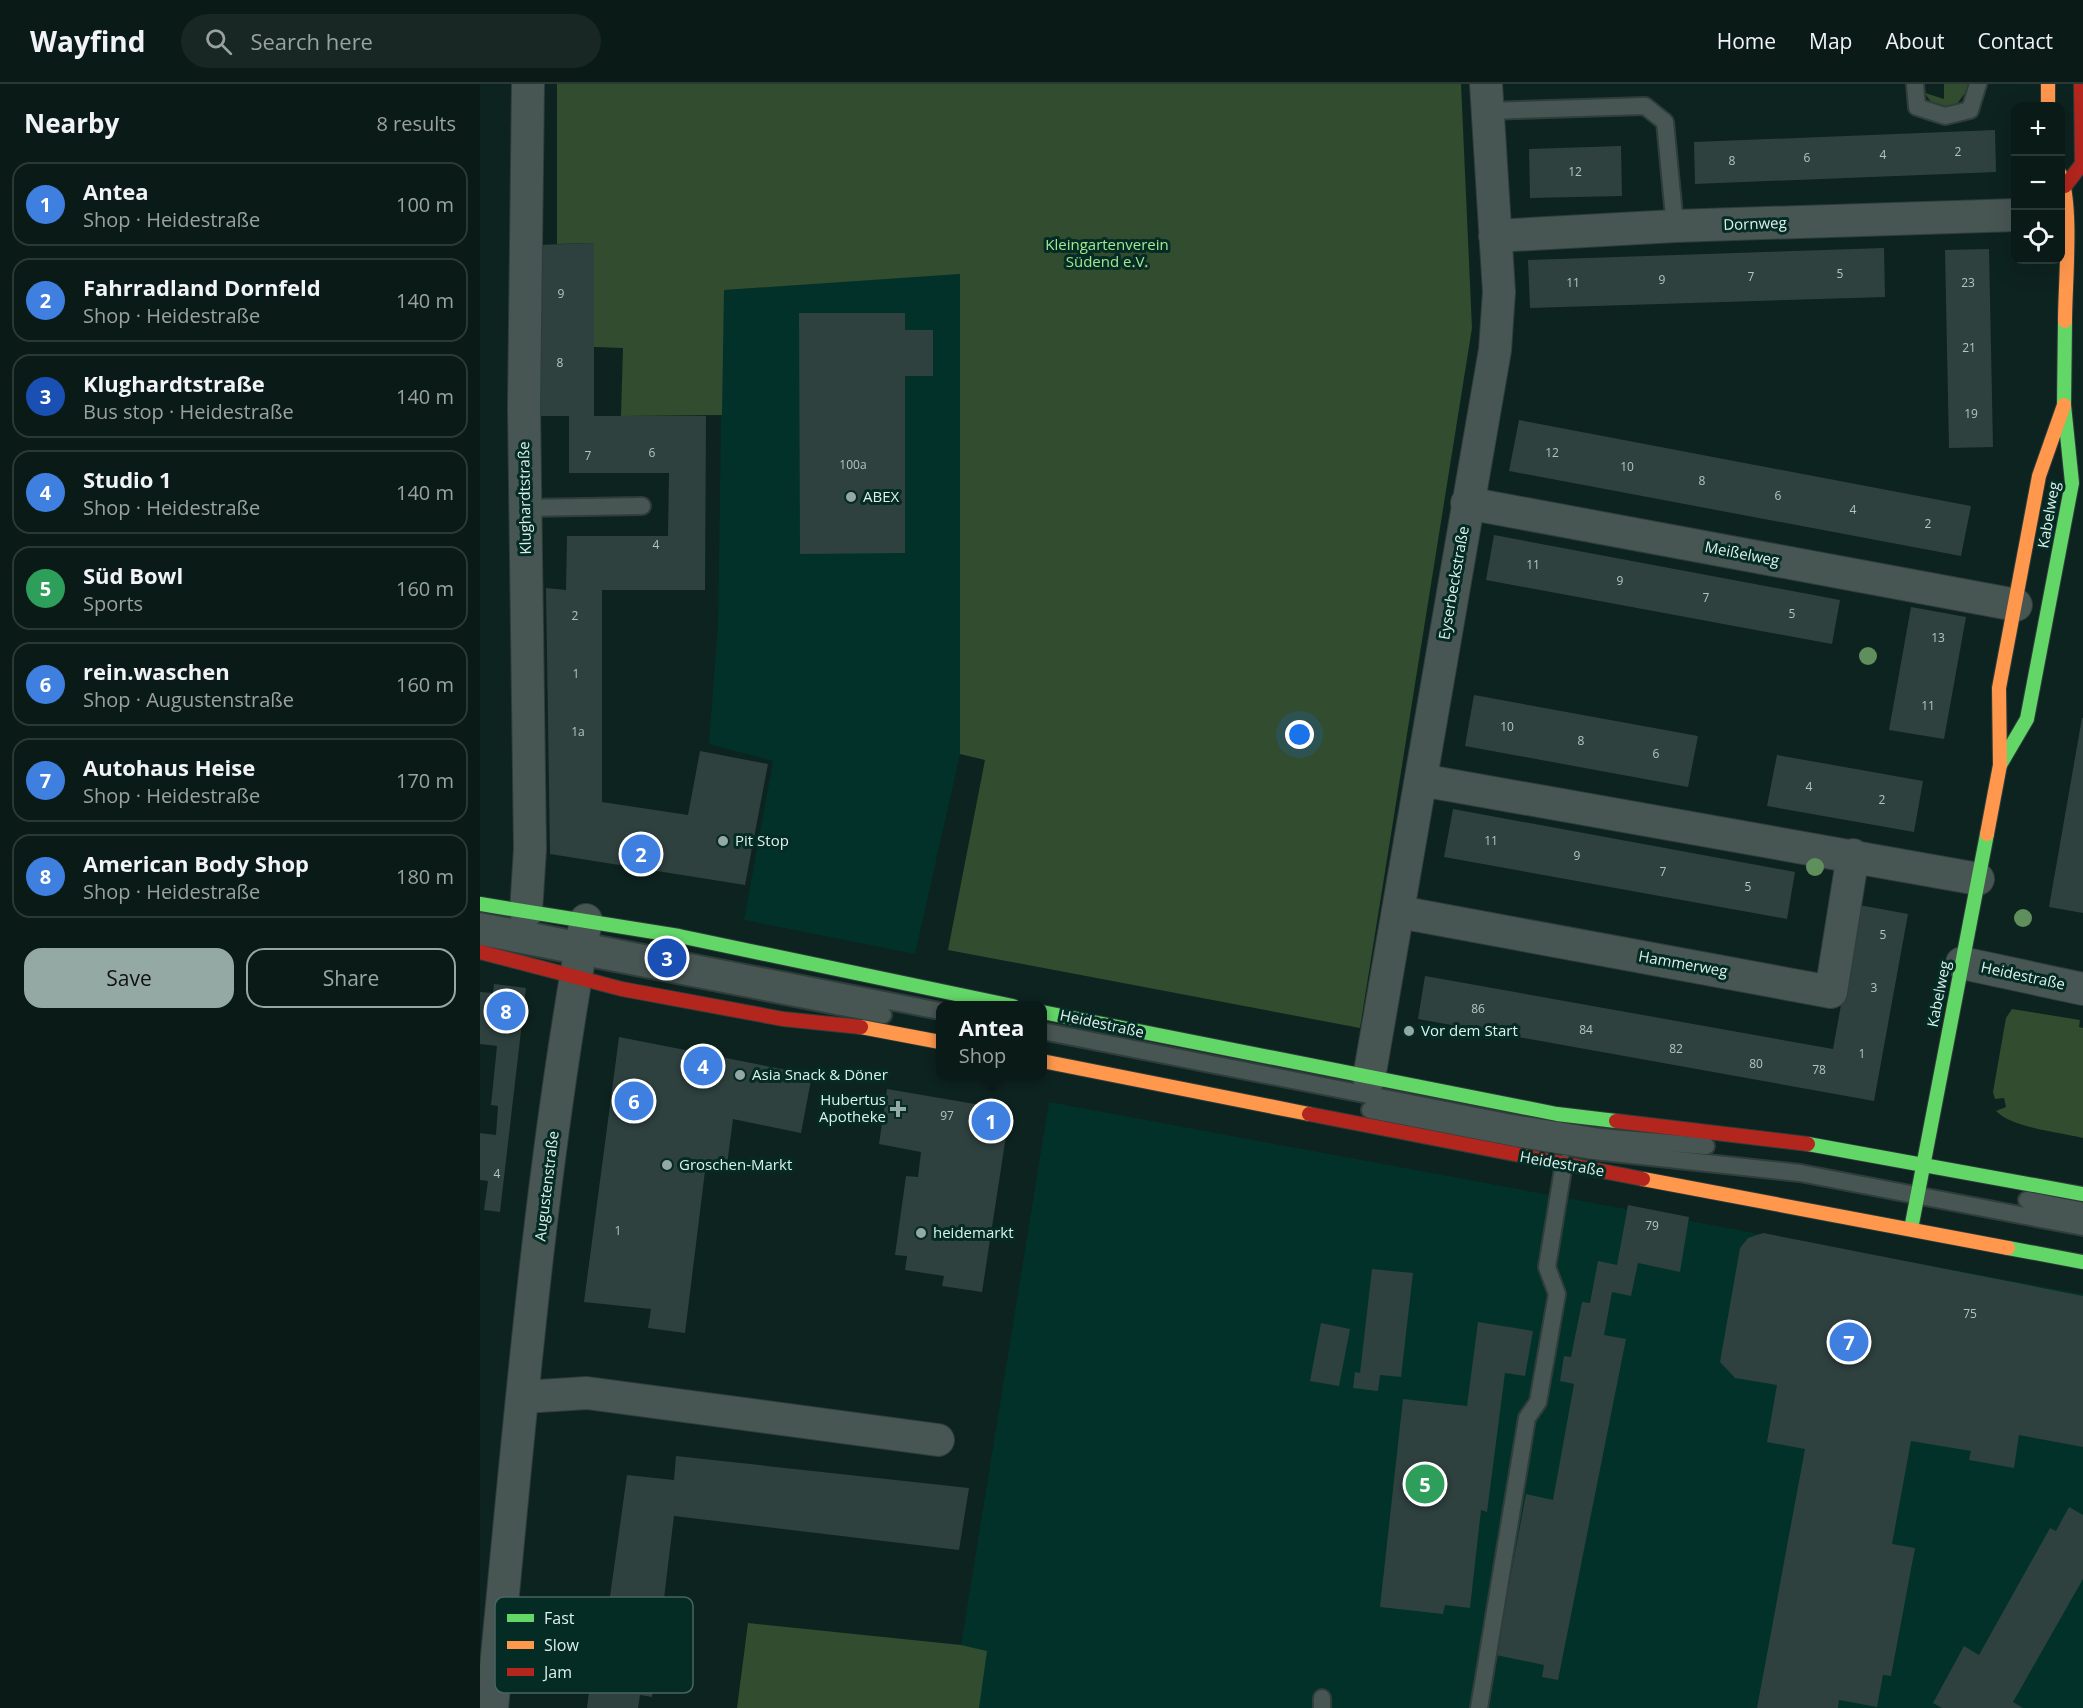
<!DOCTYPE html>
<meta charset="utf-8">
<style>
body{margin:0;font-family:"Open Sans",sans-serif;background:#182724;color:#f1f3f6}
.controls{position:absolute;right:18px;top:18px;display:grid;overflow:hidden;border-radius:12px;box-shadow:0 6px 24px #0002}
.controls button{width:54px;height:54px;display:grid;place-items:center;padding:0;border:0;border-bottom:2px solid #2a3836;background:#0a1a17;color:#f1f3f6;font:30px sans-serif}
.you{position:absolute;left:820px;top:651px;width:21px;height:21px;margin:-15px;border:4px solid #fff;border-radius:50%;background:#1a73e8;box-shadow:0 0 0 9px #1a73e833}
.badge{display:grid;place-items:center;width:39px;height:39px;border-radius:50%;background:#94a9a4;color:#fff;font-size:20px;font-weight:700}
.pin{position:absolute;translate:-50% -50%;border:3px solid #fff;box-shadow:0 2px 6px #0006}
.popup{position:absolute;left:456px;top:917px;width:111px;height:78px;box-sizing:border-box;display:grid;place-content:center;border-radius:12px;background:#0a1a17;filter:drop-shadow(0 2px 4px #0005);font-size:20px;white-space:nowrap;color:#99a1a1}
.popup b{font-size:22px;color:#f1f3f6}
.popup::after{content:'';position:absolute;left:50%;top:100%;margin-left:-12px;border:12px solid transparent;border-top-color:#0a1a17}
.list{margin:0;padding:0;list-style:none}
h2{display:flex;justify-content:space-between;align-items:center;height:78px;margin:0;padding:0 24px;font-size:26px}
h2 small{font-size:20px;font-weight:400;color:#99a1a1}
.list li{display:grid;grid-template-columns:39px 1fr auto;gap:18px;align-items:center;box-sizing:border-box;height:84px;margin:0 12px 12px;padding:0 12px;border:2px solid #2a3836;border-radius:18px}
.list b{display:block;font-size:22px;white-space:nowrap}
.list p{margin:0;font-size:20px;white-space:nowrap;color:#99a1a1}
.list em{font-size:20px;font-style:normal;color:#99a1a1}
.actions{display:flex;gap:12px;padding:18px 24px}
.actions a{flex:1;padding:14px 0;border:2px solid #94a9a4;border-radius:18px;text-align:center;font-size:21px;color:#94a9a4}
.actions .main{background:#94a9a4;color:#111}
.icon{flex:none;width:33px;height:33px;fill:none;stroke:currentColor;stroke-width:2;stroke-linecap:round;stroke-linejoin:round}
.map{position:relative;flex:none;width:1603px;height:1624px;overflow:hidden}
header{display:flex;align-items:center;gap:36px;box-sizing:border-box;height:84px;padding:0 30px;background:#0a1a17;border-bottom:2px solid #2a3836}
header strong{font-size:28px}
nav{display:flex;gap:33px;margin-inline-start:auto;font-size:21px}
.search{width:420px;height:54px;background:#182724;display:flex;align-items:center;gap:15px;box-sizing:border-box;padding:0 21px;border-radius:33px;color:#99a1a1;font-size:22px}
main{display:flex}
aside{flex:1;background:#0a1a17}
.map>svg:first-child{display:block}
.built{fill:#02312a}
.green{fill:#314c2e}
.building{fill:#2e413f}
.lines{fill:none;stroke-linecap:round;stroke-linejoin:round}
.lane-casing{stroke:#2f3d3b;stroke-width:20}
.street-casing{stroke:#2f3d3b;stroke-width:34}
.fast-casing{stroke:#2f3d3b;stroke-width:16}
.slow-casing{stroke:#2f3d3b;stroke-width:16}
.jam-casing{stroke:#2f3d3b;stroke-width:16}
.lane{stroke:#485653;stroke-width:16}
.street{stroke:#485653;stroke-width:32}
.fast{stroke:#63d668;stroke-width:14}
.slow{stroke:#ff974d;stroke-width:14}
.jam{stroke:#b3261e;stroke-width:14}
.tree{fill:#5e8f5c}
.poi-dot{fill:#94a9a4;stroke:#052b25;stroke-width:2}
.labels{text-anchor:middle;stroke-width:6;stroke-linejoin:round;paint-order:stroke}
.number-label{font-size:12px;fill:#b1c5c1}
.street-label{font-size:15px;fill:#ddf1ec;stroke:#052b25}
.park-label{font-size:15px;fill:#a1e78e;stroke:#052b25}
.poi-label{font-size:15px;fill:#ddf1ec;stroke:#052b25;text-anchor:start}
.key{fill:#052b25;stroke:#466661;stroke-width:1.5}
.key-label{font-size:16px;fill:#ddf1ec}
</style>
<header>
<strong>Wayfind</strong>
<div class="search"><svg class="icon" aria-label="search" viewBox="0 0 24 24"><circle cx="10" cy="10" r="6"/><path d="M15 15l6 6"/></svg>Search here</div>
<nav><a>Home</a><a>Map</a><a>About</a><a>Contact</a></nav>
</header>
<main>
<aside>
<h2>Nearby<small>8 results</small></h2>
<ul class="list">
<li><span class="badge" style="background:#3f7fe0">1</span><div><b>Antea</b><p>Shop · Heidestraße</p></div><em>100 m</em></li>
<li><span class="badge" style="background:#3f7fe0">2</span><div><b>Fahrradland Dornfeld</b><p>Shop · Heidestraße</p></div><em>140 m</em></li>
<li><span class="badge" style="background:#1a4fb4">3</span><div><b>Klughardtstraße</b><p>Bus stop · Heidestraße</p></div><em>140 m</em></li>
<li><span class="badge" style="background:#3f7fe0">4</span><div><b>Studio 1</b><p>Shop · Heidestraße</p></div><em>140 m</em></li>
<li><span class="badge" style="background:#2e9e5b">5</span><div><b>Süd Bowl</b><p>Sports</p></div><em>160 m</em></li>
<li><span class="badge" style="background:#3f7fe0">6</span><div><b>rein.waschen</b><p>Shop · Augustenstraße</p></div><em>160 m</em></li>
<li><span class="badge" style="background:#3f7fe0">7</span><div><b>Autohaus Heise</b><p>Shop · Heidestraße</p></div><em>170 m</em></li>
<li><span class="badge" style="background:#3f7fe0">8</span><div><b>American Body Shop</b><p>Shop · Heidestraße</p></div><em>180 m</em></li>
</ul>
<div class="actions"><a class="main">Save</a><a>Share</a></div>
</aside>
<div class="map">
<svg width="1603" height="1624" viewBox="0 0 1603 1624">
<rect width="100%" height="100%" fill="#0d231f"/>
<path class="built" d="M480 190V670L435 870 264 836 293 677 229 660 238 540 243 206Z
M569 1018 1603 1210V1624H257L268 1539 481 1561Z"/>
<path class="green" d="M77 0H981L992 244 880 944 468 866 505 676 480 670V190L244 206 242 331 141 332 143 264 114 263V159L77 160Z
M1464 0H1489V4L1476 21C1462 24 1452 23 1445 9L1464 15Z
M1532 925 1600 936 1599 943 1603 944V1054C1580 1048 1532 1044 1516 1027L1526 1023 1524 1014 1515 1015 1513 1008 1526 934Z
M268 1539 481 1561 507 1567 499 1624H257Z"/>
<path class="building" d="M1515 46 1516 88 1215 100 1214 58Z
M1141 62 1142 112 1050 114 1049 65Z
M114 159V332H226L225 506H122V718L208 731 220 667 288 680 265 801 70 770 66 504 86 506 87 452H188L189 389H89V332H56L57 161Z
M1404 164 1405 213 1050 224 1048 176Z
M1509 165 1513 363 1469 364 1465 166Z
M319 229H425V246H453V292H425V469L320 470Z
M1039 336 1491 422 1481 472 1029 387Z
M1014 451 1360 516 1352 560 1006 496Z
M1431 523 1486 533 1464 655 1409 646Z
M994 611 1218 652 1208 703 985 662Z
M1602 634H1603V829L1569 823Z
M1297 671 1443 697 1434 748 1287 722Z
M973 725 1315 788 1307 835 964 773Z
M1379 821 1428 830 1394 1017 938 935 945 892 1353 965Z
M14 900 46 904 20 1128 4 1126 8 1097 0 1096V1049L16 1051 18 1022 11 1021 17 962 0 960V908L13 909Z
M139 953 332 991 321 1049 253 1035 247 1081 226 1079 205 1249 168 1244 171 1225 104 1218Z
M407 1005 530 1026 502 1208 462 1202 464 1192 425 1186 427 1172 415 1171 426 1092 438 1093 441 1068 399 1060Z
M1148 1121 1209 1133 1200 1188 1158 1179 1151 1212 1132 1208 1124 1251 1146 1255 1078 1596 1062 1593 1064 1581 1016 1571 1046 1410 1073 1416 1094 1300 1080 1297 1084 1272 1091 1273 1102 1218 1110 1219 1118 1177 1137 1181Z
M1283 1149 1603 1212V1363L1539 1351 1534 1384 1489 1376 1491 1367 1431 1357 1412 1460 1435 1464 1411 1592 1403 1591 1397 1623 1359 1616 1358 1624H1277L1325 1365 1287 1358 1297 1301 1255 1294 1240 1278 1260 1164 1268 1154Z
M892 1185 933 1189 921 1293 900 1291 898 1307 873 1304 875 1288 880 1289Z
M998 1238 1053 1247 1045 1292 1025 1289 1007 1428 1001 1426 990 1524 965 1521 963 1530 900 1523 923 1315 987 1322Z
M841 1239 870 1245 859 1302 830 1297Z
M196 1372 489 1404 479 1466 194 1432 172 1613 160 1611 158 1624H107L112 1583 120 1584 147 1391 194 1396Z
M1589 1423 1603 1431V1495L1533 1618 1543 1624H1462L1453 1619 1484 1562 1499 1571 1570 1444 1576 1447Z"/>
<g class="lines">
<g class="lane-casing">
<path id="lane" d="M1435 0 1437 23 1465 32 1490 26 1498 0
M1007 27 1165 22 1185 38 1195 142
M45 424 162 422
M0 837 460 927
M1 853 403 931
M562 947 1032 1039 1119 1053 1226 1062
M890 1026 1034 1054 1114 1067 1320 1089 1603 1143
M1547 1116 1603 1127
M842 1624V1614
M999 1624 1047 1334 1058 1318 1077 1210 1067 1183 1084 1079"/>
</g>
<g class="street-casing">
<path id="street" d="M1015 152 1195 142 1536 131
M987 419 1536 521
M941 696 1498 795
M46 828 50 765 44 324 48 0
M919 828 1351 908 1373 771
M1482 879 1603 905
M889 994 1015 266 1019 208 1006 0
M43 1313 107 1309 458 1356
M12 1624C38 1361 58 1096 106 836"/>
</g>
<g class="fast-casing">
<path id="fast" d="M1520 681 1547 635 1592 399 1584 321 1585 237
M0 820 199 852 533 922
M562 928 1077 1030 1136 1037
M1328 1060 1603 1110
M1431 1145 1507 750
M1528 1164 1603 1178"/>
</g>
<g class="slow-casing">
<path id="slow" d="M1568 0V22
M1580 90C1593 120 1585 201 1585 237
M1507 750 1520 681 1519 604 1559 392 1584 321
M381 943 460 958
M562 977 829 1030
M1163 1095 1528 1164"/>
</g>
<g class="jam-casing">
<path id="jam" d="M1585 102 1602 80 1601 0
M0 868 142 905 303 935 381 943
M829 1030 1163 1095
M1136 1037 1328 1060"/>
</g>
<use href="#lane" class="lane"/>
<use href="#street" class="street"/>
<use href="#fast" class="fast"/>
<use href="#slow" class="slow"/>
<use href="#jam" class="jam"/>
</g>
<g class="tree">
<circle cx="1388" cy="572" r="9"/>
<circle cx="1335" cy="783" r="9"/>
<circle cx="1543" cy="834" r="9"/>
<circle cx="60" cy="1546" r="9"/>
</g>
<g class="poi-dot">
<circle cx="371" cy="413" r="6"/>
<circle cx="243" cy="757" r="6"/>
<circle cx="929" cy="947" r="6"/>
<circle cx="260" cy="991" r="6"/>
<path d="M415 1016h6v6h6v6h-6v6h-6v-6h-6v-6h6z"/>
<circle cx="187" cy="1081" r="6"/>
<circle cx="441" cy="1149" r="6"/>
</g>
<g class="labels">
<g class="number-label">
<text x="1478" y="72">2</text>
<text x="1403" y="75">4</text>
<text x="1327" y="78">6</text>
<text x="1252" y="81">8</text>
<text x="1095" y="92">12</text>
<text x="1360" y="194">5</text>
<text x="1271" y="197">7</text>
<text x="1182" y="200">9</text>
<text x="1093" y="203">11</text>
<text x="1488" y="203">23</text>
<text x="81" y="214">9</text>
<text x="1489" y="268">21</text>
<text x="80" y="283">8</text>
<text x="1491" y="334">19</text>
<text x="172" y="373">6</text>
<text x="1072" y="373">12</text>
<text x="108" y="376">7</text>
<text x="373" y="385">100a</text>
<text x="1147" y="387">10</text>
<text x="1222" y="401">8</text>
<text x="1298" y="416">6</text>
<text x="1373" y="430">4</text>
<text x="1448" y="444">2</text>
<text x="176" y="465">4</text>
<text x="1053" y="485">11</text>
<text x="1140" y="501">9</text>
<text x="1226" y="518">7</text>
<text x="1312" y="534">5</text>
<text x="95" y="536">2</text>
<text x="1458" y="558">13</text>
<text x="96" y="594">1</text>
<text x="1448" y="626">11</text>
<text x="1027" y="647">10</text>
<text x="98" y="652">1a</text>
<text x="1101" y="661">8</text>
<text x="1176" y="674">6</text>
<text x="1329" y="707">4</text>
<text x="1402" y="720">2</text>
<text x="1011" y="761">11</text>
<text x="1097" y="776">9</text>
<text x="1183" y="792">7</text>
<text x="1268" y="807">5</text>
<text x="1403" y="855">5</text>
<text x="1394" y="908">3</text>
<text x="998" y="929">86</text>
<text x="1106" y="950">84</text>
<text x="1196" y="969">82</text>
<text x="1382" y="974">1</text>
<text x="1276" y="984">80</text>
<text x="1339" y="990">78</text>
<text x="467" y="1036">97</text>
<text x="17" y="1094">4</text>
<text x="1172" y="1146">79</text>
<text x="138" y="1151">1</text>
<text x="1490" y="1234">75</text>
</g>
<g class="street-label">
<text transform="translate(1275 140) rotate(-2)" y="5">Dornweg</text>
<text transform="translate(45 414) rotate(-91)" y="5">Klughardtstraße</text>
<text transform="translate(1569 431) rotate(-80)" y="5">Kabelweg</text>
<text transform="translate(1262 470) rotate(11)" y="5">Meißelweg</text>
<text transform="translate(974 499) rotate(-80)" y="5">Eyserbeckstraße</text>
<text transform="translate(1203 880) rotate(10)" y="5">Hammerweg</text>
<text transform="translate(1543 892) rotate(12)" y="5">Heidestraße</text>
<text transform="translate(1459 910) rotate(-79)" y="5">Kabelweg</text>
<text transform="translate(622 940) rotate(12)" y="5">Heidestraße</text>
<text transform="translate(1082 1080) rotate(10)" y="5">Heidestraße</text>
<text transform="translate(67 1102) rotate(-83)" y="5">Augustenstraße</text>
</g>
<g class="park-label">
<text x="627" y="166">Kleingartenverein<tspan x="627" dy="17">Südend e.V.</tspan></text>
</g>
<g class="poi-label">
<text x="383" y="418">ABEX</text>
<text x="255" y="762">Pit Stop</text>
<text x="941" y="952">Vor dem Start</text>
<text x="272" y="996">Asia Snack &amp; Döner</text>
<text x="406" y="1021" text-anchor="end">Hubertus<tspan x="406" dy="17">Apotheke</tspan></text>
<text x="199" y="1086">Groschen-Markt</text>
<text x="453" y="1154">heidemarkt</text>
</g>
</g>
<rect x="15" y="1513" width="198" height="96" rx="9" class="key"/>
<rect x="27" y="1530" width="27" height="8" fill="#63d668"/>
<rect x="27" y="1557" width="27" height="8" fill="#ff974d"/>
<rect x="27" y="1584" width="27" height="8" fill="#b3261e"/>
<g class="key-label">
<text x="64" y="1540">Fast</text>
<text x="64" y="1567">Slow</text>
<text x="64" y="1594">Jam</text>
</g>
</svg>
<div class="controls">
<button>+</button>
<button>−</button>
<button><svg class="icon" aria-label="locate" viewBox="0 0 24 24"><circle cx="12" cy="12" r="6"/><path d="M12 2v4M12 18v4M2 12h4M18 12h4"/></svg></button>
</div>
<div class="you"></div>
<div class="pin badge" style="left:511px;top:1037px;background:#3f7fe0">1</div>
<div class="popup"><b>Antea</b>Shop</div>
<div class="pin badge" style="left:161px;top:770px;background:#3f7fe0">2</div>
<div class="pin badge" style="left:187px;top:874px;background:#1a4fb4">3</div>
<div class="pin badge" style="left:223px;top:982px;background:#3f7fe0">4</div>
<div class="pin badge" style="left:945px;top:1400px;background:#2e9e5b">5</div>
<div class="pin badge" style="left:154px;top:1017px;background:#3f7fe0">6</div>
<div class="pin badge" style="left:1369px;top:1258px;background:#3f7fe0">7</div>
<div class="pin badge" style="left:26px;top:927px;background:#3f7fe0">8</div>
</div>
</main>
